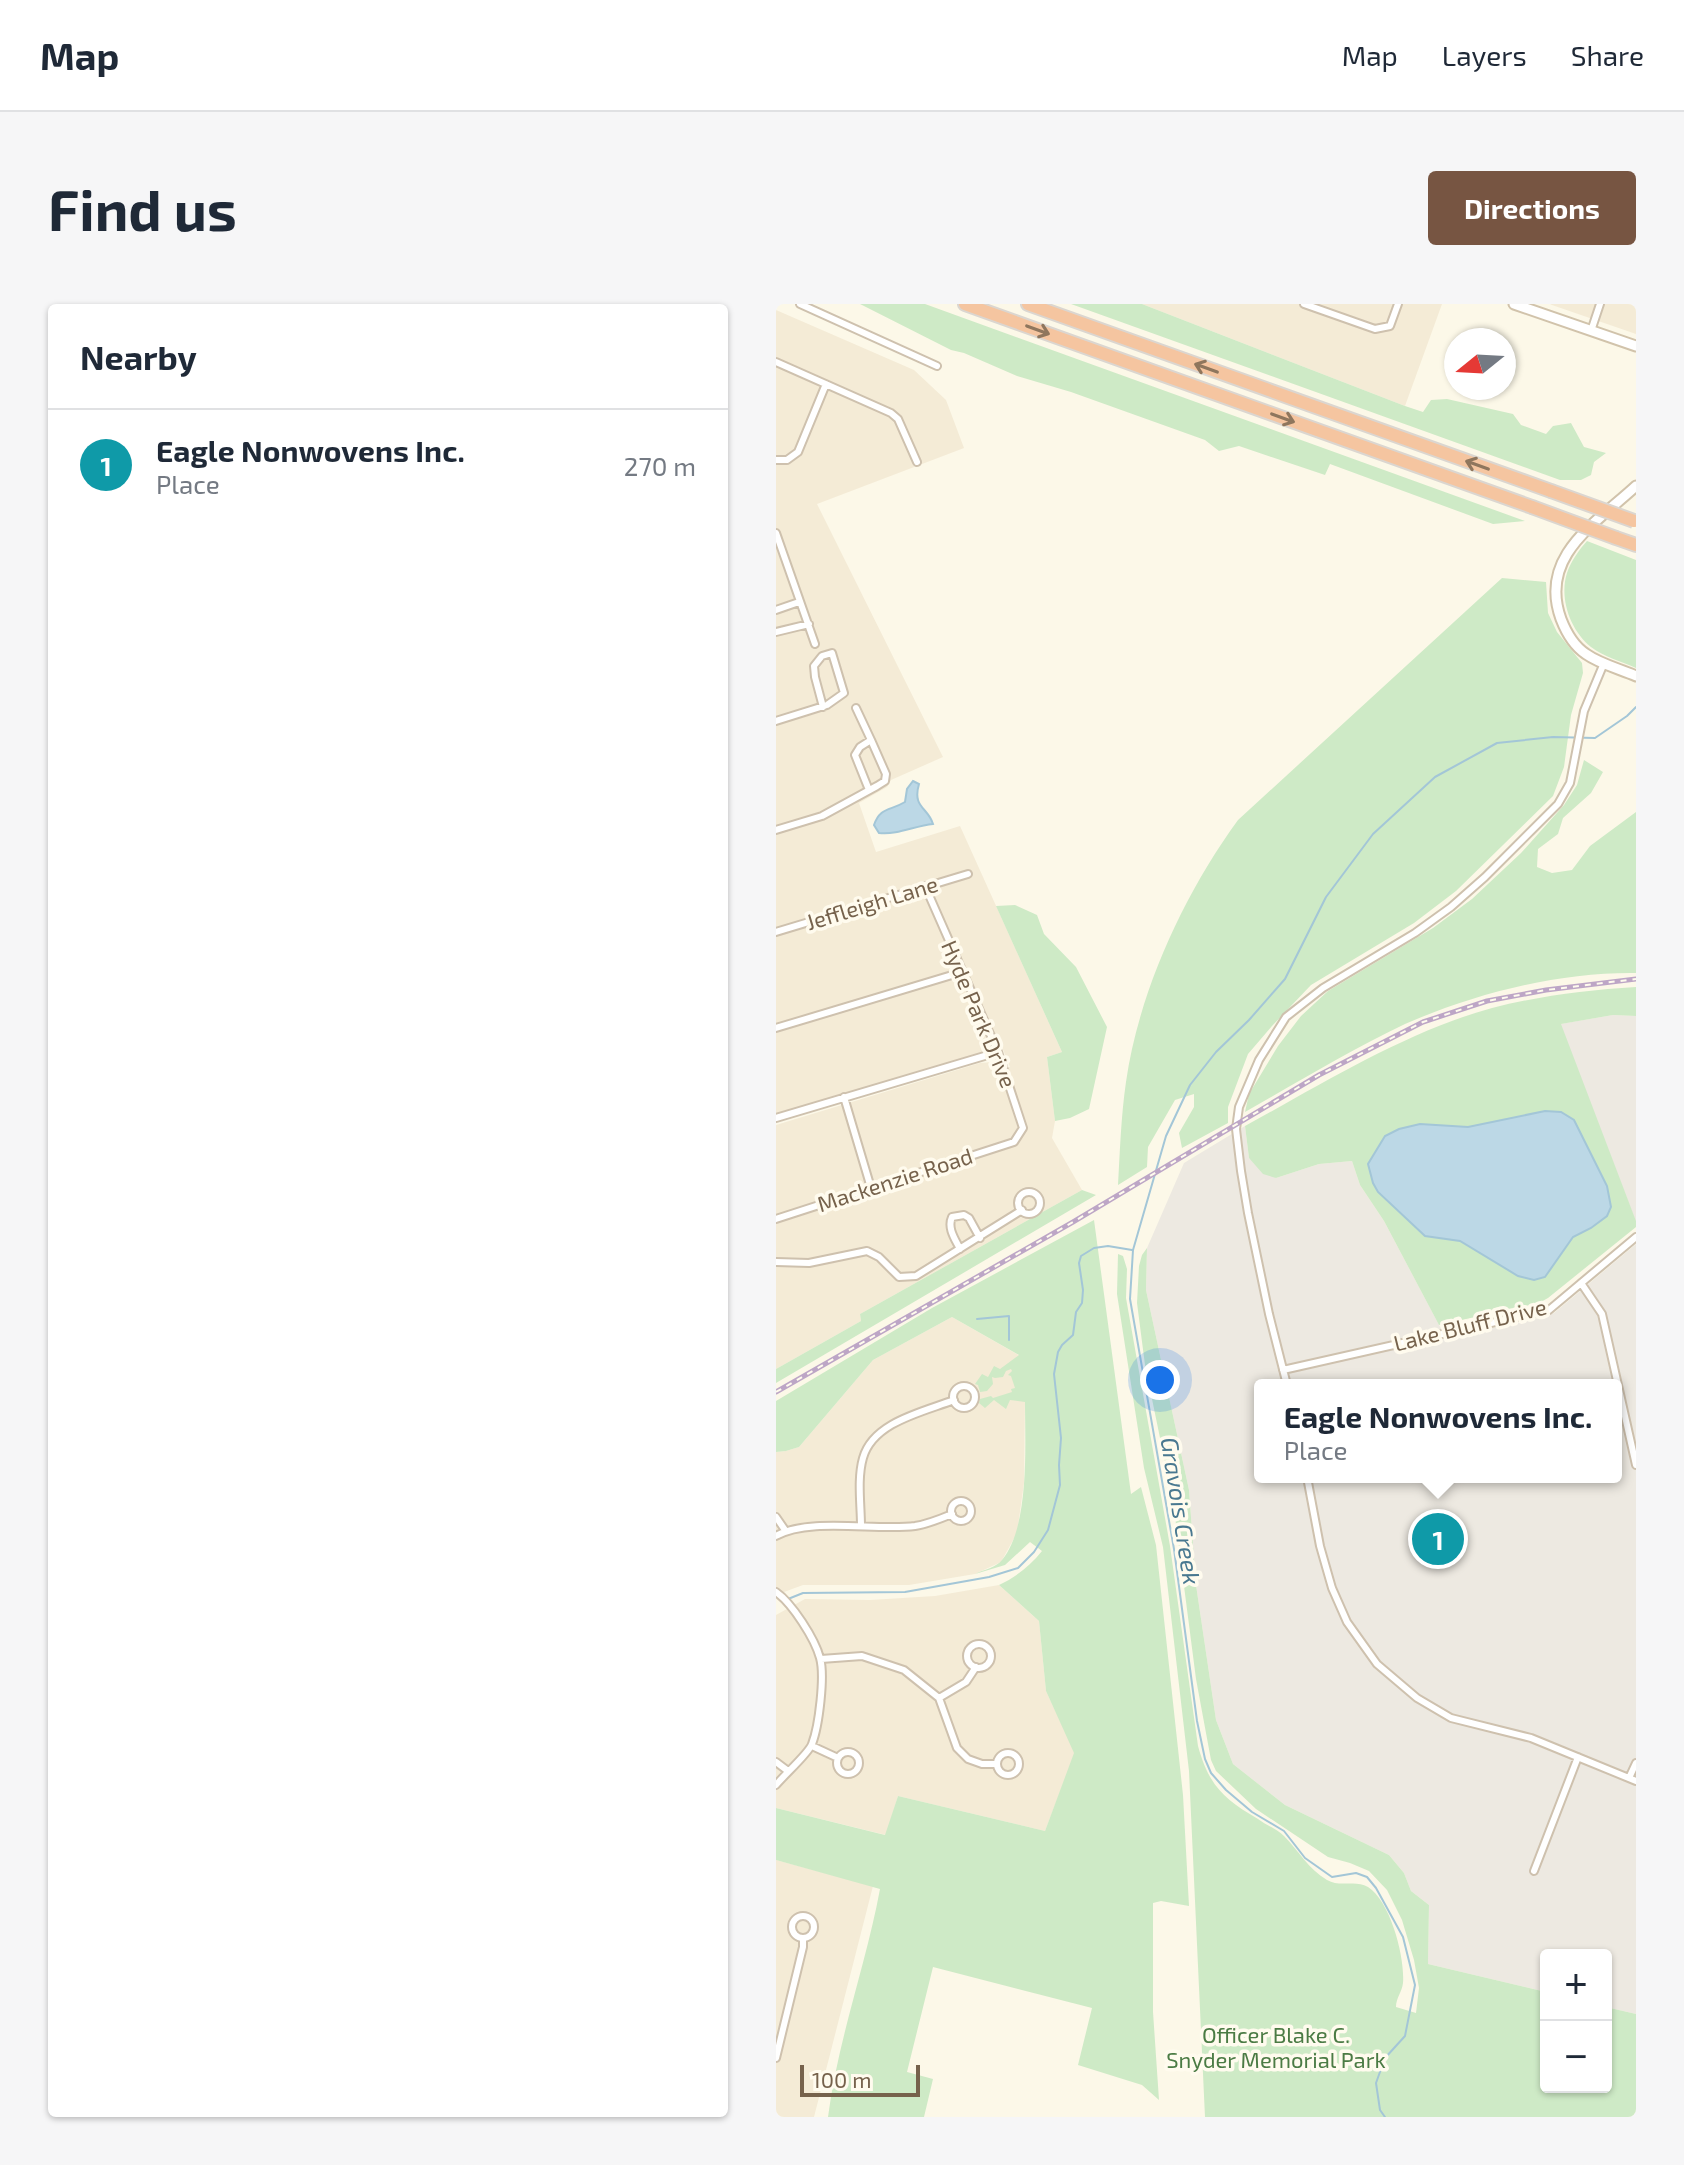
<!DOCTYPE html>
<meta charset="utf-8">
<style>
body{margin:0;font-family:"Exo 2",sans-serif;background:#f6f6f7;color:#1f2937}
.controls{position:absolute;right:24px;bottom:24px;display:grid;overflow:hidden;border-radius:8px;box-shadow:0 2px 6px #0004}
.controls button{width:72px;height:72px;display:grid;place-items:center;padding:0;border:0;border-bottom:2px solid #e0e1e3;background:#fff;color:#1f2937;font:40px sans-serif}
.compass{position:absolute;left:668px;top:24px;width:72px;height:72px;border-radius:50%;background:#fff;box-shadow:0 2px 6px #0004;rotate:252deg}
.scale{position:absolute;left:24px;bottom:20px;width:120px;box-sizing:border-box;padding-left:8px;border:4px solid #76624c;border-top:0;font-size:22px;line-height:28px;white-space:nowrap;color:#76624c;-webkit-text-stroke:6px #fffbee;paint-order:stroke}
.you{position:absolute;left:384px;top:1076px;width:28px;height:28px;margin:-20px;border:6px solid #fff;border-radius:50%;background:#1a73e8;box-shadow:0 0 0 12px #1a73e833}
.badge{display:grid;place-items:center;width:52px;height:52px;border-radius:50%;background:#775542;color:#fff;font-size:26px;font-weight:700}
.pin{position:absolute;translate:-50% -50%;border:4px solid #fff;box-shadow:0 2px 8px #0006}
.popup{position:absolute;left:478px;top:1075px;width:368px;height:104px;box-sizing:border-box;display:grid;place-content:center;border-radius:8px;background:#fff;filter:drop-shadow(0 2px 6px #0005);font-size:26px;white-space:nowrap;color:#747a83}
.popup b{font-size:30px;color:#1f2937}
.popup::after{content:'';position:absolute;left:50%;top:100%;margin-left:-16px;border:16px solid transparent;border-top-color:#fff}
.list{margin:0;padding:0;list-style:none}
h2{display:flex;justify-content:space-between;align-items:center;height:104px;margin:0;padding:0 32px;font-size:34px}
h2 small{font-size:26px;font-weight:400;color:#747a83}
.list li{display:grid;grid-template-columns:52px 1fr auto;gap:24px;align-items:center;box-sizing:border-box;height:112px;padding:0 32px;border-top:2px solid #e0e1e3}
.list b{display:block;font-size:30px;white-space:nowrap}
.list p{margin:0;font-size:26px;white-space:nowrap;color:#747a83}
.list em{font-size:26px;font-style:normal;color:#747a83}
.map{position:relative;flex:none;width:860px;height:1813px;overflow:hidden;border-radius:8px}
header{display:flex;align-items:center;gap:48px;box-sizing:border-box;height:112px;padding:0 40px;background:#fff;border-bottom:2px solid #e0e1e3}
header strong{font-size:38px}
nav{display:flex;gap:44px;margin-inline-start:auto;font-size:28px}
.intro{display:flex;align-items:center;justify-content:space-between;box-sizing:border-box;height:192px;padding:0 48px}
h1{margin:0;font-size:56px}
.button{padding:20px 36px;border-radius:8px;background:#775542;color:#fff;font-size:28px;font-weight:700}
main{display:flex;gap:48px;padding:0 48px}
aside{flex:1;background:#fff;border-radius:8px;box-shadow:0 2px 6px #0004}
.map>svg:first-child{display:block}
.residential{fill:#f4ebd6}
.industrial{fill:#ede9e1;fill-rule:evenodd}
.green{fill:#ceeac6;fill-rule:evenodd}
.water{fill:#bcd8e6;stroke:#a3c6d7;stroke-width:2}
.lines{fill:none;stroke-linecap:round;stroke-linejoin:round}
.stream{stroke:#a3c6d7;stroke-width:2}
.street-casing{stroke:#cec1ae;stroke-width:10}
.secondary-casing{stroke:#d1c3ab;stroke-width:13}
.highway-casing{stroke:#dbd6d0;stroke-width:16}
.street{stroke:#fff;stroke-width:6}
.secondary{stroke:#fff;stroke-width:9}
.highway{stroke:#f5c5a0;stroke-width:12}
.rail-casing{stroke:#bda6c6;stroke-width:5}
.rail{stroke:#fffbee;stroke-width:2;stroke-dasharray:6;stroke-linecap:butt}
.highway-bridge-casing{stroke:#dbd6d0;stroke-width:16;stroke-linecap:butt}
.highway-bridge{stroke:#f5c5a0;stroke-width:12}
.oneway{stroke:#8f765d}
.labels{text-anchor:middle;stroke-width:7;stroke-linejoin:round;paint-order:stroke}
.street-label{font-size:22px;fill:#76624c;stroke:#fffbee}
.park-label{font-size:22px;fill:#4b7b44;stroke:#fffbee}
.water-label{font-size:24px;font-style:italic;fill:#497890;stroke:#fffbee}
</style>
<header>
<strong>Map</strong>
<nav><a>Map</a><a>Layers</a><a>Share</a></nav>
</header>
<div class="intro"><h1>Find us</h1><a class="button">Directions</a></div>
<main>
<aside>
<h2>Nearby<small></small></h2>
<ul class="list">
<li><span class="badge" style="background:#0f9aa8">1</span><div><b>Eagle Nonwovens Inc.</b><p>Place</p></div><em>270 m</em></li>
</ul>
</aside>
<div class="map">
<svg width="860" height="1813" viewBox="0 0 860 1813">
<rect width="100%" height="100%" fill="#fcf8e8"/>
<path class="residential" d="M366 0H666L629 102Z
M774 0H860V30L776 1Z
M0 6 138 66 170 96 188 144 41 200 167 453 115 476 111 483 83 499 100 548 184 522 286 748 271 753 279 817 276 834 306 886 84 1010 85 1017 0 1065V920L2 919 0 918V821L204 759 217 758 221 760 224 766 234 763 226 743 0 811Z
M176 1013 246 1053 249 1097 248 1179 241 1229 225 1258 199 1270 133 1281H27L0 1291V1148L10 1147 23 1143 97 1056Z
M223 1281 263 1317 270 1387 299 1449 269 1527 122 1492 110 1531 0 1504V1311L29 1295 94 1296 159 1292Z
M0 1556 97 1582 38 1813H0Z"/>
<path class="industrial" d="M837 711 860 712V918L784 720Z
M469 822 473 854 500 874 543 860 576 857 584 881 608 917 670 1034 767 1013 778 1009 860 940V1710L830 1703V1651H770V1688L652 1660 653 1601 635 1587 628 1569 613 1551 509 1501 457 1460 440 1416 420 1281 413 1186 370 986 371 944 408 859ZM484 1081H840V1173H484Z"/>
<path class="green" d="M84 0H149L749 217 717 220 554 160 549 171 463 142 443 147 429 136 295 88 241 72 188 49 175 46Z
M295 0H366L629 102 647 108 655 96 671 95 737 110 745 121 770 130 777 122 795 119 808 143 830 149 818 158 815 171 805 176H784Z
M811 237 860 256V364C845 357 828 353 815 343 794 326 783 294 791 269 795 257 803 246 811 237Z
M726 274 770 278 772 309 781 328 806 359 807 369 795 411 788 463 777 492 680 587 638 619 535 681 496 722 472 750 452 803V819L406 844 403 829 418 803V790L399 796 372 843 371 863 342 881C344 847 345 812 350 778 363 687 408 590 462 516Z
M808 456 827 468 815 489 787 514 782 530 762 545 761 563 776 569 796 566 814 542 860 508V669C783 668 700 689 629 720 574 746 522 778 469 808L473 790 502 742 525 712 552 687 657 624 696 595 745 549 788 501 801 481Z
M239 601 261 611 268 630 300 663 331 723 313 805 294 814 279 817 271 753 286 748 220 602Z
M860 683V712L837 711 785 720 860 917V923L772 994 763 999 663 1021 608 917 584 881 576 857 543 860 500 874 487 870 473 854 469 822C546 780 631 727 716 704 763 692 811 686 860 683ZM770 807 815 924 797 933 769 973 758 976 742 972 684 937 649 932 615 900 592 860 609 832 644 820 692 823Z
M306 886 320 891 0 1079V1065L85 1017 84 1010Z
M318 916 355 1190 365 1183 380 1241 407 1491 413 1602 385 1597 377 1599V1708L383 1796 366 1781 302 1761 316 1704 157 1663 131 1768 157 1775 148 1813H52C62 1735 90 1661 104 1585L0 1556V1504L109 1531 122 1492 269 1527 298 1449 270 1387 263 1317 223 1281C240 1273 254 1262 266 1247L254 1238 229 1261 199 1270C207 1266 221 1263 226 1256 254 1222 249 1141 249 1098L234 1096 230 1105 218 1096 209 1104 203 1099 204 1095 215 1092 217 1094 236 1088 235 1085 239 1084 235 1072 232 1071 236 1067 235 1065 230 1067 227 1073 219 1074 216 1073 217 1080 211 1087 204 1088 202 1081 199 1080 206 1070 212 1073 218 1062 224 1065 243 1051 176 1013 97 1056 23 1143 10 1147 0 1148V1097L156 1004Z
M371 944 370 986 413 1186 420 1281 440 1416 457 1460 509 1501 613 1551 628 1569 635 1587 653 1601 652 1660 770 1688V1783H830V1703L860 1710V1813H429L413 1467 387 1243 368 1164 341 990 342 950 347 952 351 965 350 994 394 1242 422 1442C433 1482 448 1495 482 1515 490 1521 501 1525 508 1532 523 1547 532 1565 551 1576 565 1584 579 1575 592 1583 615 1598 629 1654 627 1679 626 1688 620 1694 620 1703L640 1709 643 1684 638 1656 626 1616 611 1586 593 1567 574 1559 552 1553 480 1505 440 1467 435 1456 420 1375 397 1197 369 1061 361 999 363 962 366 951Z"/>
<path class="water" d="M137 477 143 480C136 504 152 503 157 520 138 522 122 531 103 529L98 521C104 503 114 507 129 498L131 485Z
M769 807 785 808 798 816 831 882 835 903 831 912 815 924 797 933 769 973 758 976 742 972 684 937 649 932 602 888 597 879 592 860 609 832 623 825 644 820 692 823Z"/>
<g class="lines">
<path class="stream" d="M201 1015 233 1012V1036
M12 1295 27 1289 129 1288 213 1273 242 1264 258 1248 272 1226 284 1181 283 1161 285 1134 278 1070 282 1048 286 1041 297 1031 300 1008 306 999 307 986 303 959 305 952 318 944 332 942 356 946
M609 1813 604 1806 600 1779 609 1754 629 1732 639 1681 627 1633 600 1584 591 1573 580 1569 556 1573 529 1554 508 1527 476 1508 450 1486 435 1469 429 1455 421 1417 398 1245 354 995 357 946 390 832 414 781 440 748 473 716 509 675 550 593 597 530 659 473 721 439 777 433 819 434 851 412 860 403"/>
<g class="street-casing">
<path id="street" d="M24 0 161 62
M528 0 599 25 614 22 622 0
M815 27 824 0
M0 58 115 109 122 115 141 158
M0 156H11L22 148 50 80
M0 229 39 340
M0 306 23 298
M0 328 33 320
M80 404 95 436
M0 417 51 401 68 389 56 349 46 352 38 362 39 373 47 403
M0 526 46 512 101 482 109 477 110 470 95 436 84 443 79 451 93 486
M0 628 192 570
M0 724 186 668
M68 793 95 884
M0 814 222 748
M242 899a11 11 0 1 1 22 0a11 11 0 1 1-22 0Z
M0 915 238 838 247 824 222 748 149 582
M184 945C179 935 171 924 176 913L188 911 193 914 204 934
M0 958 33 959 91 947 103 953 123 973 140 972 246 906
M805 979 826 1010 860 1161
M507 1066 773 1006 860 933
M511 1081 493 1010 472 909 465 867 460 825 463 803 483 756 510 713 547 684 639 629 675 603 709 573 782 500 794 479 808 407 828 359
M177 1093a11 11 0 1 1 22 0a11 11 0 1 1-22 0Z
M531 1173 544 1242 556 1284 571 1318 601 1360 641 1394 675 1414 755 1434 860 1477
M175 1207a10 10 0 1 1 20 0a10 10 0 1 1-20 0Z
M0 1213 9 1226
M85 1222C85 1201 81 1175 87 1154 97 1118 147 1108 178 1096
M0 1232C33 1213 100 1227 139 1222 152 1220 164 1215 176 1210
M0 1288C16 1299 39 1335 44 1354 49 1372 43 1422 36 1440 33 1449 8 1471 0 1481
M191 1352a12 12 0 1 1 24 0a12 12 0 1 1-24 0Z
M45 1355 86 1352 128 1366 163 1394 181 1444 192 1455 206 1460H220
M163 1394 190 1378 200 1363
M36 1442 62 1454
M61 1459a11 11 0 1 1 22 0a11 11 0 1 1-22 0Z
M221 1460a11 11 0 1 1 22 0a11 11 0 1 1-22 0Z
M0 1458 12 1467
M853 1474 860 1459
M758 1567 802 1453
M16 1623a11 11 0 1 1 22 0a11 11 0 1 1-22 0Z
M0 1754 27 1643V1634"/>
</g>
<g class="secondary-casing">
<path id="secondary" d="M738 0 860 42
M860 182C820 219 762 252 785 315 790 328 798 342 810 350 824 360 844 365 860 372"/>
</g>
<g class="highway-casing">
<path id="highway" d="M189 0 756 203
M252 0 775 187
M840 234 860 241"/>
</g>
<use href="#street" class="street"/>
<use href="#secondary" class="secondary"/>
<use href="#highway" class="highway"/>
<g class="rail-casing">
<path id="rail" d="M0 1088 297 918 543 771 647 718 711 697 770 686 860 675"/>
</g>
<use href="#rail" class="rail"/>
<g class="highway-bridge-casing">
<path id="highway-bridge" d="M775 187 858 217
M756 203 840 234"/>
</g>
<use href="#highway-bridge" class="highway-bridge"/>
</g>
<defs><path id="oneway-shaft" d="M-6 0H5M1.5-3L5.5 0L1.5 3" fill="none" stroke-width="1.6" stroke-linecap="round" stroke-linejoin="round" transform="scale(2)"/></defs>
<g class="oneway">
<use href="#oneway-shaft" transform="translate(262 26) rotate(20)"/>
<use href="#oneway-shaft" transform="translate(430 64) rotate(-160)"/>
<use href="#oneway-shaft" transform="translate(507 114) rotate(20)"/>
<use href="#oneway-shaft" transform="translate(701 161) rotate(-160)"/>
</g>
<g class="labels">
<g class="street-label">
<text transform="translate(96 599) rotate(-17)" y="8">Jeffleigh Lane</text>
<text transform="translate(203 710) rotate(67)" y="8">Hyde Park Drive</text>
<text transform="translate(119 876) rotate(-18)" y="8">Mackenzie Road</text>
<text transform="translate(694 1021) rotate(-14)" y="8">Lake Bluff Drive</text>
</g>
<g class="park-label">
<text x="500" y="1739">Officer Blake C.<tspan x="500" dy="25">Snyder Memorial Park</tspan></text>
</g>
<g class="water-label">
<text transform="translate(404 1207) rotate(81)" y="8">Gravois Creek</text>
</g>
</g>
</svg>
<div class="controls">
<button>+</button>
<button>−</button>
</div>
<svg class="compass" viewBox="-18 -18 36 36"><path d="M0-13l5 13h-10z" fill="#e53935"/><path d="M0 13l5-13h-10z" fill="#747a83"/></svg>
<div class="scale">100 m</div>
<div class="you"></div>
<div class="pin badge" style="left:662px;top:1235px;background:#0f9aa8">1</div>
<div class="popup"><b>Eagle Nonwovens Inc.</b>Place</div>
</div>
</main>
